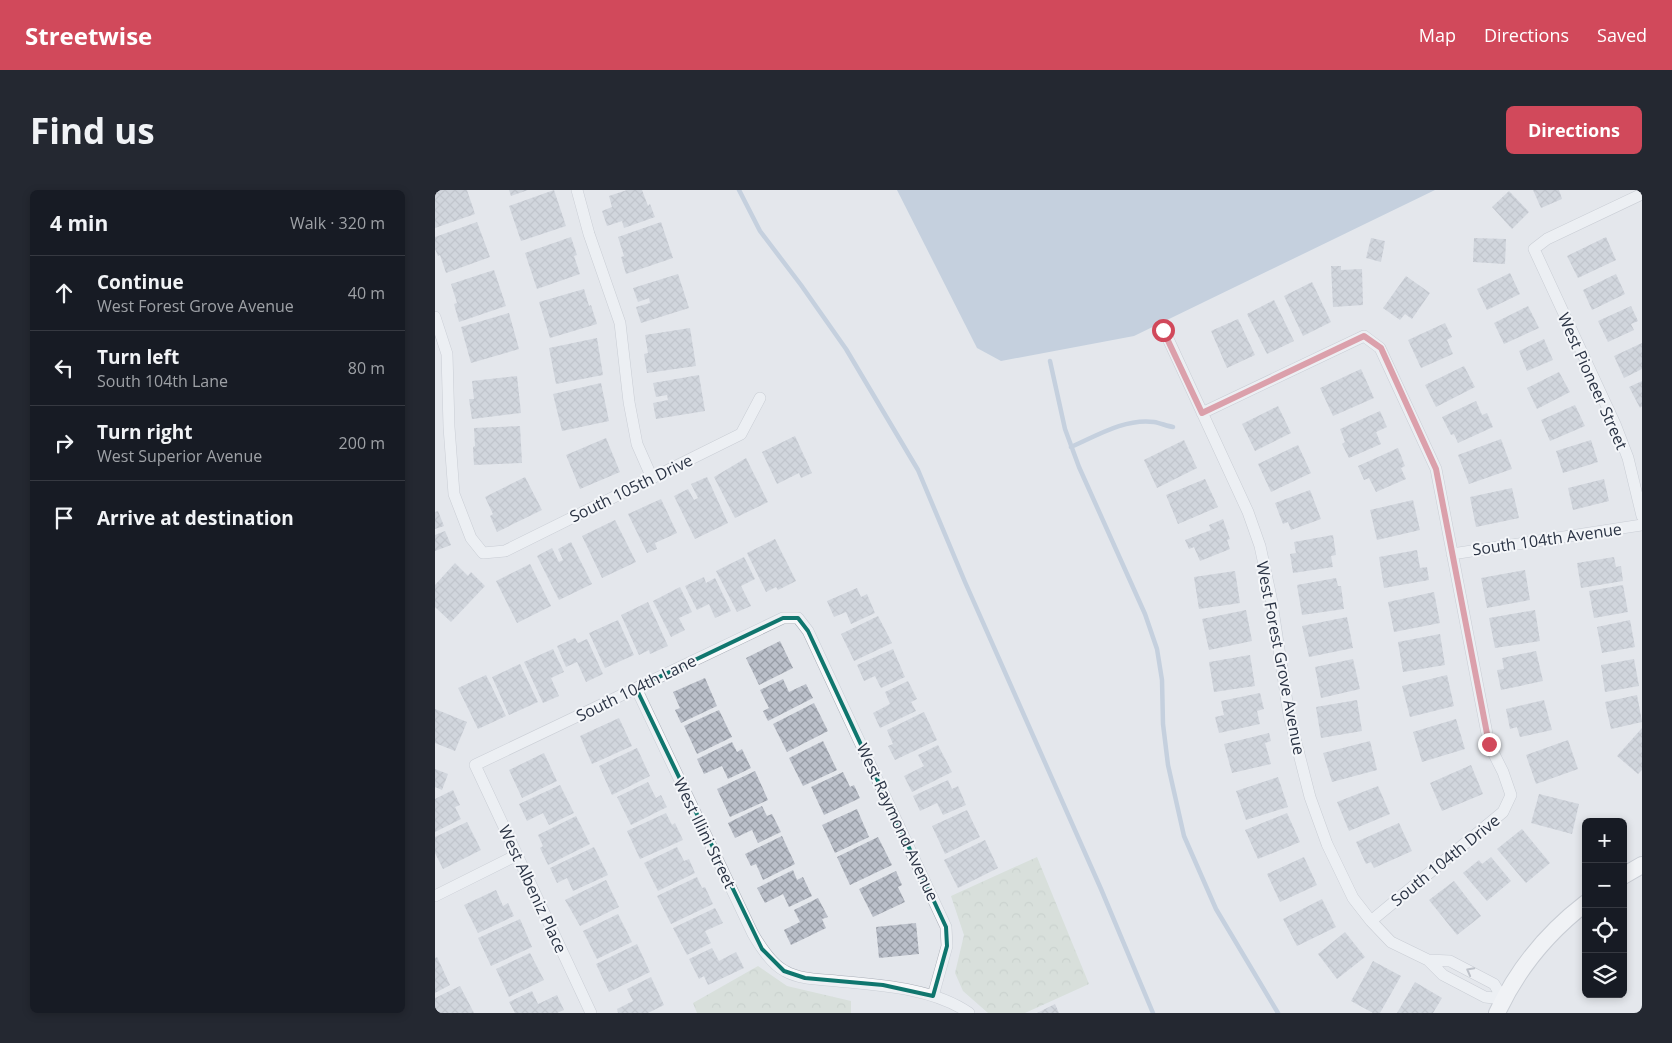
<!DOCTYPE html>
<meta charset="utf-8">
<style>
body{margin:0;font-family:"Open Sans",sans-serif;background:#242831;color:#f1f3f6}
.controls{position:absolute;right:15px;bottom:15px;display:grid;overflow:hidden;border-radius:8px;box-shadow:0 2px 8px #0003}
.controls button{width:45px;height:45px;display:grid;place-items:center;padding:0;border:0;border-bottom:1px solid #363941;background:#171b24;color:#f1f3f6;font:25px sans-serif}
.stop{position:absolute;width:15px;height:15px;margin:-11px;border:4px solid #d1495b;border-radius:50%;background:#fff}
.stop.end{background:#d1495b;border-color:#fff;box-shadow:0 1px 5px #0008}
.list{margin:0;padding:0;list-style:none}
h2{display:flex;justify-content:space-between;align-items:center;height:65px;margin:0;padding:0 20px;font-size:21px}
h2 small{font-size:16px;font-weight:400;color:#9ea1a6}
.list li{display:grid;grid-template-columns:32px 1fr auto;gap:15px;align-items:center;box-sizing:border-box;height:75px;padding:0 20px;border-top:1px solid #363941}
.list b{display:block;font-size:19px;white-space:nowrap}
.list p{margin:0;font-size:16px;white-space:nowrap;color:#9ea1a6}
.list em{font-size:16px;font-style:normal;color:#9ea1a6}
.icon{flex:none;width:28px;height:28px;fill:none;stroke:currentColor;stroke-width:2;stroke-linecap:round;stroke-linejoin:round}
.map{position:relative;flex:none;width:1207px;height:823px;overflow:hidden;border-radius:8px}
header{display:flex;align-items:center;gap:30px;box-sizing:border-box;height:70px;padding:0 25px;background:#d1495b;color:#fff}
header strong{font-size:24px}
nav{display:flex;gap:28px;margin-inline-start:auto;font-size:18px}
.intro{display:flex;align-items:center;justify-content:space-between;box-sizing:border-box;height:120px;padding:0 30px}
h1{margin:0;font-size:35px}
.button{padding:12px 22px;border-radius:8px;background:#d1495b;color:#fff;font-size:18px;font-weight:700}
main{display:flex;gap:30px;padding:0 30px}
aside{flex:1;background:#171b24;border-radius:8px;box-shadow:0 2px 8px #0003}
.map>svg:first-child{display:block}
.park{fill:url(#park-crowns)}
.water{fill:#9fb4cc}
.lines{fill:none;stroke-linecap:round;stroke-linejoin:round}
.stream{stroke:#9fb4cc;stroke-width:4.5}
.building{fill:url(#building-cross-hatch)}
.street-casing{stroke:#a9aeb7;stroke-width:12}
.secondary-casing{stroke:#a9aeb7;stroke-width:18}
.street{stroke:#f7f8fa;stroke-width:11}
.secondary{stroke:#fff;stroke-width:16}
.oneway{stroke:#9196a0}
.route{stroke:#d1495b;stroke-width:6}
.marked{fill:none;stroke:#0f766e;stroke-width:4;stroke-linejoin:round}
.labels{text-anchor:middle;stroke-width:4;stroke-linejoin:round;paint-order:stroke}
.street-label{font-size:16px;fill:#2b3445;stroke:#f4f6f9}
</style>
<header>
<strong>Streetwise</strong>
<nav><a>Map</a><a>Directions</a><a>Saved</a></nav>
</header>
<div class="intro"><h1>Find us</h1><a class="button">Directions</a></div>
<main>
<aside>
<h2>4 min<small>Walk · 320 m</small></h2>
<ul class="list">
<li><svg class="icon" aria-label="ahead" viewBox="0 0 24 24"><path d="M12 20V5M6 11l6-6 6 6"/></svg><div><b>Continue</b><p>West Forest Grove Avenue</p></div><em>40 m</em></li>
<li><svg class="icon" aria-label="left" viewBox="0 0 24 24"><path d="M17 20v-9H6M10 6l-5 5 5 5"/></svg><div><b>Turn left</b><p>South 104th Lane</p></div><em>80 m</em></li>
<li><svg class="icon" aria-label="right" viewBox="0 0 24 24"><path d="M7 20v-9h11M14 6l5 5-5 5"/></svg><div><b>Turn right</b><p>West Superior Avenue</p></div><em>200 m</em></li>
<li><svg class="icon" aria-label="arrive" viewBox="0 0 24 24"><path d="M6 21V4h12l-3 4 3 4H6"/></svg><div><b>Arrive at destination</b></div></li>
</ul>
</aside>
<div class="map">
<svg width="1207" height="823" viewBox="0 0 1207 823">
<defs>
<pattern id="park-crowns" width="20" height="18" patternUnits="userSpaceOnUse" patternTransform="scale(1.25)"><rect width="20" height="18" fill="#c9d6c5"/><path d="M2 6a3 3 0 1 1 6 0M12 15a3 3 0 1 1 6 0" fill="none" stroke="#adb8ab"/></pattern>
<pattern id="building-cross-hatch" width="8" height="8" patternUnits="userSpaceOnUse" patternTransform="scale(1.25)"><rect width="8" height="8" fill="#bbc0ca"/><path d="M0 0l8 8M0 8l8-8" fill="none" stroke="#989da6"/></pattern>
</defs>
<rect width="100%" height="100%" fill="#e4e7ec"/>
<path class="park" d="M602 667 654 794 590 823H553L528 801 520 783 529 745 516 706Z
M323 776 352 796 416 811V823H262L258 813Z"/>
<path class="water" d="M462 0H1000L699 146 566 171 542 158Z"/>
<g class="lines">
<path class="stream" d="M304 0 325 41 366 95 411 159 483 280 530 392 666 699 718 823
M615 171 630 239 644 277 710 424 722 459 727 490 728 534 733 575 749 646 781 719 843 823
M636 257C661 246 690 228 719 232 725 233 732 236 738 237"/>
</g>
<path class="building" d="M0 0H32L40 24 0 38Z
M74 0H93L76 6Z
M119 0 131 36 86 51 74 16Z
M192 0H207L213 16 215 14 220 27 189 38 187 31 172 36 167 21 177 17 174 6Z
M1098 0H1124L1127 9 1106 18Z
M1074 1 1094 22 1077 39 1057 17Z
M42 32 55 67 11 83 5 65 3 66 0 59V47Z
M226 32 238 68 191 84 186 67 189 66 183 47Z
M136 47 142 65 139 66 145 84 102 99 90 63Z
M1171 47 1181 70 1143 88 1132 66Z
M936 48 950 51 946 72 931 68Z
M1039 48 1071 49 1070 74 1038 72Z
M896 76H906V80L927 79 928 115 898 117Z
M59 80 71 116 24 132 19 114 22 113 16 94Z
M1075 83 1085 104 1052 120 1042 99Z
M243 84 254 118 206 133 201 117 215 113 214 108 203 112 198 98Z
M1181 84 1190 104 1157 120 1148 100Z
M971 86 995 103 977 129 970 124 965 130 948 118Z
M877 92 896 132 868 146 849 106Z
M149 99 154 116 156 115 162 134 115 148 104 112Z
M839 110 859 151 832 164 812 124Z
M1093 116 1104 138 1069 154 1059 133Z
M1196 116 1203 131 1196 134 1199 140 1173 152 1163 131Z
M74 123 84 159 36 173 26 137Z
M803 129 820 165 792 178 776 141Z
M1010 133 1017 147 1012 150 1018 164 986 178 973 150Z
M255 138 261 176 212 183 209 164 213 163 210 145Z
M162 148 168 185 121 194 114 158Z
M1109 149 1118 170 1092 181 1084 161Z
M1207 153V179L1189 188 1179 166Z
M1029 176 1040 197 1001 217 990 195Z
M926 179 939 208 898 226 885 198Z
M1124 182 1135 202 1102 219 1092 198Z
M264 185 270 221 221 229 218 213 233 210 232 205 221 207 218 193Z
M82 186 86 223 37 229 34 209H39L37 191Z
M1207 191V216L1205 218 1194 197Z
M166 193 174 231 127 241 118 204Z
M1041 211 1047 225 1052 223 1058 237 1023 253 1019 244 1016 245 1007 227Z
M1140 215 1150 236 1115 251 1106 230Z
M843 216 856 243 820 261 807 234Z
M945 221 952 237 941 242 946 254 914 268 907 254 910 252 905 239Z
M85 236 87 273 39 275 38 257 40 256 39 238Z
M360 246 377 283 366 288 364 283 342 294 327 262Z
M171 248 185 282 145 299 131 265Z
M1066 249 1077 279 1034 294 1023 265Z
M749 250 762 278 722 298 709 270Z
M1156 250 1163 272 1128 283 1121 261Z
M863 255 876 283 836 302 823 274Z
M963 258 970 276 966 278 971 289 941 302 934 288 929 290 923 276Z
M311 268 333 312 300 328 279 287Z
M90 287 107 320 62 342 55 326 58 324 50 307Z
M272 287 293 333 260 349 239 306 253 299 259 310 263 308 256 294Z
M770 289 783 317 743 334 731 305Z
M1169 289 1174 311 1138 320 1133 298Z
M1077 298 1084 328 1041 337 1035 307Z
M875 300 886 329 856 340 853 332 848 334 840 313Z
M226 309 242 343 220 353 222 359 212 363 193 324Z
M978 310 985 340 942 350 935 320Z
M3 321 9 336 0 339V322Z
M788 329 795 349 792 350 795 359 765 371 759 357 754 359 750 350 776 340 774 335Z
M180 330 201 372 167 388 147 346Z
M10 341 16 355 0 361V345Z
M898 345 901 365 896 366 898 377 858 383 855 364 861 363 859 352Z
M340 349 361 391 343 400 341 397 331 402 312 363Z
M136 352 157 394 124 410 102 366 117 358 124 372 128 370 123 359Z
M982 360 985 378 992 377 994 390 949 398 944 367Z
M309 367 320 389 306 396 316 416 302 422 281 381Z
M1179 367 1181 377 1186 376 1188 391 1146 398 1142 373Z
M20 373 33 386 36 382 50 396 16 432 0 417V395Z
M95 374 116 416 82 433 61 391Z
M1090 380 1095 410 1052 418 1046 388Z
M800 381 805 413 764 419 759 387Z
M269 387 271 393 280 388 296 421 280 428 274 414 262 420 250 396Z
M901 388 903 396H906L909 419 867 425 862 395Z
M1188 395 1193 422 1159 428 1154 401Z
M245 397 257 422 244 428 250 440 236 447 218 411Z
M422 398 426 407 432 404 440 423 416 434 411 422 399 427 392 411Z
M999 402 1005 433 959 442 953 412Z
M213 412 233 456 215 464 214 460 204 465 186 425Z
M811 420 817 451 774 460 767 429Z
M1100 420 1105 451 1060 458 1054 428Z
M443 426 457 453 419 471 406 444Z
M912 427 918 458 874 467 867 436Z
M183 430 199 465 170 478 154 443Z
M1195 430 1200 457 1167 463 1162 437Z
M1005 444 1010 475 968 482 963 452Z
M140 448 143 453 152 449 168 484 151 492 142 472 131 477 122 456Z
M345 451 358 478 324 495 311 468Z
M118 459 129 482 116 488 124 506 108 513 89 472Z
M458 459 470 487 446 498 440 486 429 491 422 475Z
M1101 461 1108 491 1066 500 1062 480 1069 479 1067 468Z
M815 465 820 496 779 502 774 472Z
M918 469 925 499 886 508 880 477Z
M1199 469 1204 496 1170 502 1166 475Z
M85 474 103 512 74 525 57 487Z
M51 485 71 526 43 539 23 498Z
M1012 485 1019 516 975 527 967 496Z
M270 488 282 516 246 533 240 520 245 518 238 502Z
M348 489 354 502 371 494 378 508 333 531 328 521 334 518 325 500Z
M473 491 482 509 476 512 481 521 445 538 438 523 455 514 450 502Z
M825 503 829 519 822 521 825 534 784 543 780 527 789 525 786 511Z
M1202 505 1207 532 1176 539 1170 512Z
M922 510 927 541 886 548 881 517Z
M1109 510 1117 540 1085 547 1082 537 1075 539 1071 519Z
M379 513 393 541 352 562 338 534Z
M0 519 32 532 20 561 0 553Z
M284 520 297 547 262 564 249 536Z
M489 522 502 550 460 570 453 556 458 554 452 540Z
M184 528 197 556 157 574 145 546Z
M1021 529 1030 559 987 572 978 542Z
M1207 538V580L1203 584 1182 566Z
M834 543 836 551 830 553 836 574 797 583 789 554Z
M1133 550 1143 579 1101 594 1091 565Z
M388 551 402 580 368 596 354 568Z
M935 551 942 580 897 592 888 563Z
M297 552 302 562 307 559 316 578 293 589 287 576 269 584 262 569Z
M503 555 517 582 477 602 469 586 489 576 483 565Z
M202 558 215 586 177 605 164 576Z
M109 563 122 591 87 608 74 580Z
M1036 575 1048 604 1007 621 995 593Z
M0 579 13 584 7 600 0 597Z
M320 581 333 610 295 627 282 599Z
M408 582 415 597 419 595 425 608 389 625 376 597Z
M843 587 853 617 811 630 801 601Z
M513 590 517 599 523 596 531 615 508 625 502 613 485 621 478 606Z
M213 592 221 608 226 605 232 617 196 635 182 607Z
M125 595 139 623 114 635 108 623 92 631 84 614Z
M943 596 955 624 914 641 902 612Z
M18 600 25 615 20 617 26 629 0 642V609Z
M1104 604 1144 614 1137 644 1096 633Z
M327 616 332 626 337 624 346 642 323 653 317 640 300 648 293 633Z
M422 619 434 647 400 663 387 635Z
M532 620 545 647 510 664 497 636Z
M231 623 237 635 240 633 248 650 205 669 192 641Z
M852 623 865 652 823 669 810 640Z
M141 626 155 654 113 675 105 658 108 656 103 645Z
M32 632 46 660 8 679 0 663V647Z
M964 633 977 661 939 678 936 672 931 674 921 652Z
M1087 639 1115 673 1091 693 1062 659Z
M347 646 360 674 328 690 321 674 316 676 310 664Z
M443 647 457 675 415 695 402 667Z
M550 650 563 678 523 698 509 670Z
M159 657 173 685 138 701 132 688 122 693 115 678Z
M242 657 249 671 254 669 260 683 223 701 209 673Z
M869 667 882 695 845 712 832 684Z
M1056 667 1076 691 1052 711 1028 683 1044 670 1047 674Z
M358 680 362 690 368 687 377 706 354 717 348 704 330 713 322 698Z
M461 681 467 695 463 697 470 712 438 727 424 699Z
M262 687 267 698 270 697 278 714 236 734 222 706Z
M171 690 184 717 145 736 130 710Z
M1019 691 1046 726 1022 745 994 710Z
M61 700 68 716 73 713 79 726 43 743 29 715Z
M383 708 393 727 387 729 391 738 356 755 349 740 365 732 359 720Z
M887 709 901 737 862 756 848 729Z
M280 718 288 733 270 741 276 753 252 765 238 738Z
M183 724 197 752 162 769 148 741Z
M85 729 97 757 56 776 43 748Z
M481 733 484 764 444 768 441 737Z
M910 742 930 767 902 789 883 764Z
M202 754 215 782 174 802 161 774Z
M277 758 284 771 301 762 309 778 273 795 269 786 264 789 254 769Z
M95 763 109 790 74 807 61 779Z
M2 767 15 795 0 803V768Z
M938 771 966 786 945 823H938L916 811Z
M216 787 229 815 213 823H183L182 819 198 811 192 799Z
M980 792 1007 808 998 823H962Z
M25 796 39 823H0V808Z
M97 801 103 814 122 805 129 820 122 823H80L74 812Z
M620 814 624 823H602Z"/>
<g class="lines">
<g class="street-casing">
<path id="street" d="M142 0 154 44 185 133 194 212 202 254 217 288
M1207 4 1112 49 1099 59 1180 234 1193 268 1207 326
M0 127 12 164 14 237 19 304 36 348 48 363 70 361 306 244 325 208
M729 140 813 322 825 356 836 407 854 525 875 607 892 654 918 708 936 731 956 752 993 770 1008 785 1050 807 1068 809
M767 223 929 146 945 158 1001 279 1054 554 1068 582 1076 605 1068 622 936 731
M1017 364 1207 335
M201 498 318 744C325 756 338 775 350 781 366 790 385 789 402 791 444 795 499 798 534 823
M0 706 82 665
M993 770 1015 771 1059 794 1068 809
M156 823 40 575 348 428H363L373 441 511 737 512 756 498 806"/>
</g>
<g class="secondary-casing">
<path id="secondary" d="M1188 686 1207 675
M1062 823C1082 780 1113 742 1151 713"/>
</g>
<use href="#street" class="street"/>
<use href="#secondary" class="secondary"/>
</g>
<defs><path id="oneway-chevron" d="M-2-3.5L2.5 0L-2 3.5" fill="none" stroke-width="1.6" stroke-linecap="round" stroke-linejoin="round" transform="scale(1.25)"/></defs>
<use class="oneway" href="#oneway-chevron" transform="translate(1035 781) rotate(-152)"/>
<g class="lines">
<path class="route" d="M728 140 767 223 929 146 946 158 1001 279 1054 554"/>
</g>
<path d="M0 0H1207V823H0ZM348 428H363L373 441 511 737 512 756 498 806 448 795 370 788 349 781 327 759 201 498Z" fill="#e4e7ec" fill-opacity=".55" fill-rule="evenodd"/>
<path class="marked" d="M348 428H363L373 441 511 737 512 756 498 806 448 795 370 788 349 781 327 759 201 498Z"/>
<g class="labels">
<g class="street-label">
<text transform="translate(1158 191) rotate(66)" y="6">West Pioneer Street</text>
<text transform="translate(196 298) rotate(-26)" y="6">South 105th Drive</text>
<text transform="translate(1112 349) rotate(-8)" y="6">South 104th Avenue</text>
<text transform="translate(846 468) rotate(79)" y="6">West Forest Grove Avenue</text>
<text transform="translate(201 498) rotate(-26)" y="6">South 104th Lane</text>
<text transform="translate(463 632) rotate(65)" y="6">West Raymond Avenue</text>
<text transform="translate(270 643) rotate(64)" y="6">West Illini Street</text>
<text transform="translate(1010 670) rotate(-39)" y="6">South 104th Drive</text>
<text transform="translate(98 699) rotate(65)" y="6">West Albeniz Place</text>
</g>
</g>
</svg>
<div class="controls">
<button>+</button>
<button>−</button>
<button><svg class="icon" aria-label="locate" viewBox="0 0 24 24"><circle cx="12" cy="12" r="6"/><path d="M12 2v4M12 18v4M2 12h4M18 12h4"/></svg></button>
<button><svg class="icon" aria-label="layers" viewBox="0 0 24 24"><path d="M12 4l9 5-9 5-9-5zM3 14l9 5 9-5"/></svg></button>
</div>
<div class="stop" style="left:728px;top:140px"></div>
<div class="stop end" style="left:1054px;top:554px"></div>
</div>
</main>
